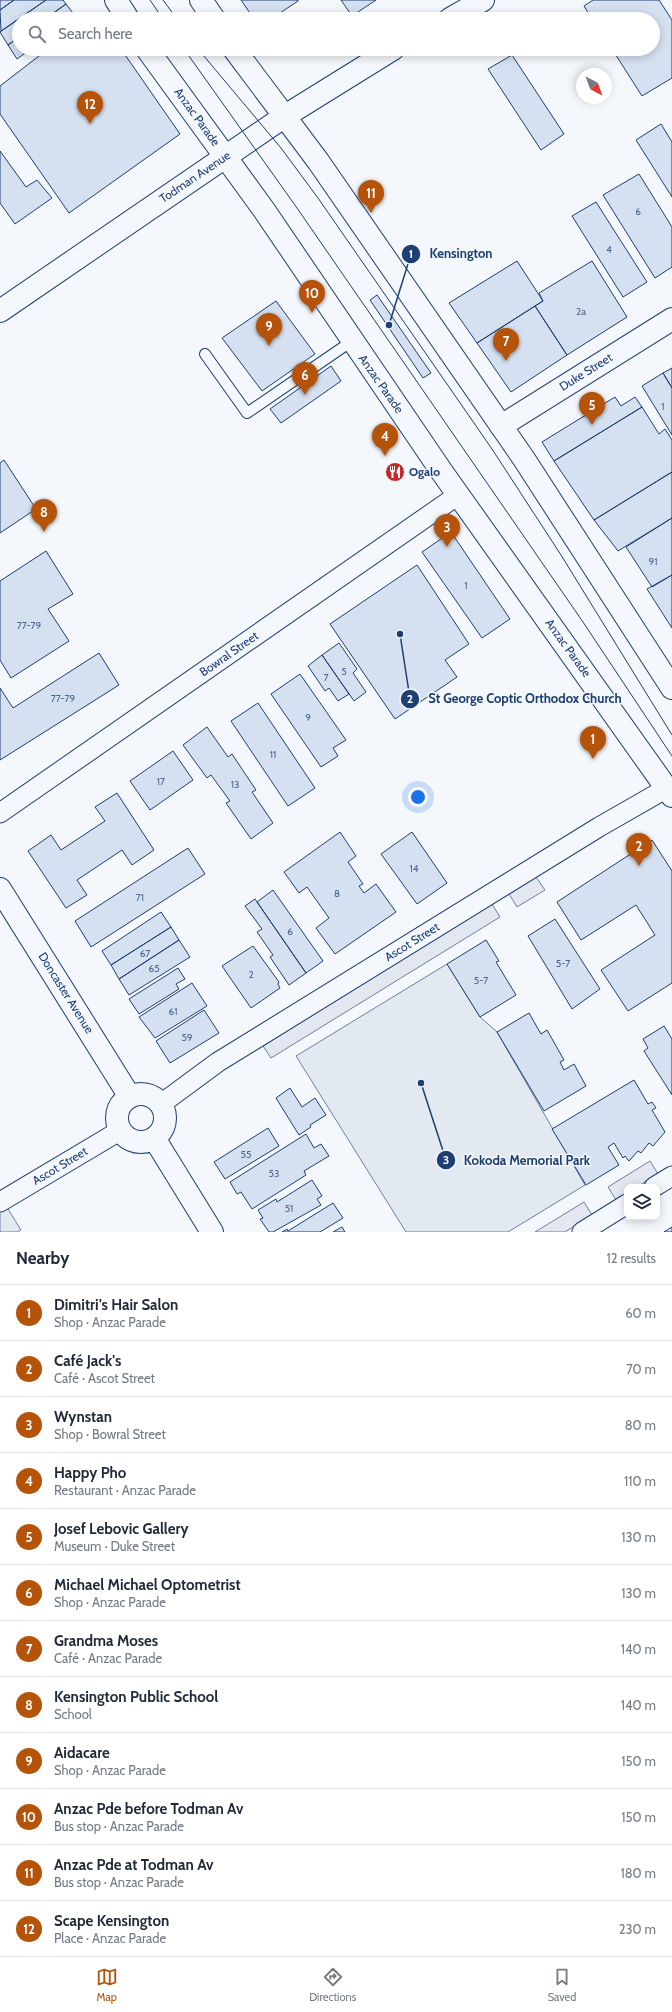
<!DOCTYPE html>
<meta charset="utf-8">
<style>
body{margin:0;font-family:Cabin,sans-serif;background:#f6f6f7;color:#1f2937}
.controls{position:absolute;right:12px;bottom:12px;display:grid;overflow:hidden;border-radius:8px;box-shadow:0 2px 10px #0003}
.controls button{width:36px;height:36px;display:grid;place-items:center;padding:0;border:0;border-bottom:1px solid #e0e1e3;background:#fff;color:#1f2937;font:20px sans-serif}
.compass{position:absolute;left:576px;top:68px;width:36px;height:36px;border-radius:50%;background:#fff;box-shadow:0 2px 10px #0003;rotate:139deg}
.you{position:absolute;left:418px;top:797px;width:14px;height:14px;margin:-10px;border:3px solid #fff;border-radius:50%;background:#1a73e8;box-shadow:0 0 0 6px #1a73e833}
.badge{display:grid;place-items:center;width:26px;height:26px;border-radius:50%;background:#b45309;color:#fff;font-size:13px;font-weight:700}
.pin{position:absolute;translate:-50% -33px;filter:drop-shadow(0 1px 2px #0008)}
.pin::after{content:'';position:absolute;top:21px;width:14px;height:12px;background:inherit;clip-path:polygon(0 0,100% 0,50% 100%)}
.list{margin:0;padding:0;list-style:none}
h2{display:flex;justify-content:space-between;align-items:center;height:52px;margin:0;padding:0 16px;font-size:17px}
h2 small{font-size:13px;font-weight:400;color:#747a83}
.list li{display:grid;grid-template-columns:26px 1fr auto;gap:12px;align-items:center;box-sizing:border-box;height:56px;padding:0 16px;border-top:1px solid #e0e1e3}
.list b{display:block;font-size:15px;white-space:nowrap}
.list p{margin:0;font-size:13px;white-space:nowrap;color:#747a83}
.list em{font-size:13px;font-style:normal;color:#747a83}
.icon{flex:none;width:22px;height:22px;fill:none;stroke:currentColor;stroke-width:2;stroke-linecap:round;stroke-linejoin:round}
.map{position:relative;flex:none;width:672px;height:1232px;overflow:hidden}
.search{position:absolute;background:#fff;box-shadow:0 2px 10px #0003;left:12px;right:12px;top:12px;height:44px;display:flex;align-items:center;gap:10px;box-sizing:border-box;padding:0 14px;border-radius:22px;color:#747a83;font-size:15px}
.sheet{height:724px;background:#fff}
nav{display:flex;justify-content:space-around;align-items:center;box-sizing:border-box;height:56px;border-top:1px solid #e0e1e3;background:#fff;font-size:11px;color:#747a83}
nav a{display:grid;justify-items:center;gap:2px}
nav .on{color:#b45309}
.map>svg:first-child{display:block}
.green{fill:#e3e9f0;stroke:#687fa3}
.parking{fill:#e3e8f0;stroke:#687fa3}
.building{fill:#d5e0f0;stroke:#1d3f73}
.lines{fill:none;stroke-linecap:round;stroke-linejoin:round}
.lane-casing{stroke:#1d3f73;stroke-width:12}
.street-casing{stroke:#1d3f73;stroke-width:21}
.secondary-casing{stroke:#1d3f73;stroke-width:24}
.primary-casing{stroke:#1d3f73;stroke-width:24}
.lane{stroke:#f4f7fb;stroke-width:10}
.street{stroke:#f4f7fb;stroke-width:19}
.secondary{stroke:#f4f7fb;stroke-width:22}
.primary{stroke:#f4f7fb;stroke-width:22}
.tram{stroke:#1d3f73;stroke-width:1}
.labels{text-anchor:middle;stroke-width:3;stroke-linejoin:round;paint-order:stroke}
.number-label{font-size:10px;fill:#4b6792}
.street-label{font-size:12px;fill:#1d3f73;stroke:#f4f7fb}
.poi-label{font-size:12px;font-weight:bold;fill:#1d3f73;stroke:#f4f7fb;text-anchor:start}
.leader{fill:none;stroke:#1d3f73;stroke-width:1.5}
.callout-dot{fill:#1d3f73;stroke:#f4f7fb;stroke-width:1.5}
.mark-label{font-size:12px;text-anchor:middle;font-weight:bold;fill:#fff}
.callout-label{font-size:13px;text-anchor:middle;font-weight:bold;fill:#1d3f73;stroke:#f4f7fb;stroke-width:3;stroke-linejoin:round;paint-order:stroke}
</style>
<div class="map">
<svg width="672" height="1232" viewBox="0 0 672 1232">
<rect width="100%" height="100%" fill="#f4f7fb"/>
<path class="green" d="M447 964 480 1017 497 1032 585 1185 508 1232H406L296 1056Z
M0 1196 21 1230 17 1232H0Z"/>
<path class="parking" d="M536 877 545 890 517 907 509 894Z
M492 904 500 917 271 1058 263 1046Z
M650 1161 658 1174 637 1187H627V1194L616 1200 608 1187Z
M584 1202 592 1215 565 1232H535Z"/>
<path class="building" d="M0 0H14L0 10Z
M14 0H46L1 31 0 10Z
M46 0H63L66 4 45 19H19V37L8 45 0 32Z
M241 0H298V1L271 19H254Z
M341 0H376L352 16Z
M593 0H659L672 20V78L642 96 612 49H653V19H592L584 6Z
M66 4 76 17 73 19H45Z
M96 12 101 19H87Z
M19 37V49H31L17 59 8 45Z
M48 49H121L180 134 69 213 0 114V86Z
M512 55 564 134 541 150 488 69Z
M661 124 672 142V197L636 140Z
M0 151 26 187 37 180 52 198 15 224 0 203Z
M639 174 672 227V267L655 278 603 195Z
M596 202 647 282 623 297 572 216Z
M517 261 543 301 477 343 449 303Z
M592 261 627 317 567 355 535 306 543 301 539 293Z
M377 295 431 373 423 378 370 300Z
M276 301 315 354 262 391 222 338Z
M535 306 567 355 511 392 477 343Z
M331 366 341 381 281 423 270 409Z
M672 368V388L663 373Z
M663 373 672 388V435L642 386Z
M615 397 621 406 635 397 642 407 554 461 542 442Z
M642 407 659 434 665 429 672 440V472L594 520 554 461Z
M4 460 36 509 0 533V463Z
M672 472V518L618 551 594 520Z
M672 518V575L652 587 626 547Z
M451 532 510 619 482 638 422 552Z
M46 551 73 594 48 609 69 641 11 678 0 660V581Z
M417 565 469 644 445 660 457 677 395 719 330 624Z
M672 575V628L647 589Z
M339 643 357 669 353 673 366 692 354 701 322 655Z
M99 653 119 685 0 760V688L13 708Z
M322 655 349 694 338 701 329 688 325 691 308 666Z
M300 674 346 740 333 748 338 756 321 767 271 694Z
M258 703 315 788 288 806 231 721Z
M207 727 228 757 232 754 256 790 252 792 273 823 251 839 226 803 230 801 211 775 207 778 183 745Z
M173 751 193 780 150 810 130 781Z
M117 793 154 850 132 865 122 850 77 880 87 895 66 908 28 851 51 835 61 850 105 821 95 807Z
M340 832 356 856 348 862 363 884 359 886 364 893 376 884 396 912 335 954 316 928 329 918 307 887 299 893 284 872Z
M412 832 447 883 417 904 381 854Z
M652 840 672 871V983L628 1011 601 970 655 935 636 905 581 940 557 902Z
M188 848 205 874 91 947 75 921Z
M273 890 323 961 306 973 257 902Z
M255 899 306 973 289 985 270 957 273 955 257 932 262 929 245 906Z
M161 912 171 927 111 965 102 951Z
M555 919 600 989 572 1009 528 936Z
M171 927 179 940 119 979 111 965Z
M179 940 190 957 129 995 119 979Z
M486 940 499 961 496 962 516 995 480 1017 447 964Z
M253 946 279 982 278 984 280 988 251 1008 222 966Z
M178 968 185 979 176 984 179 989 139 1014 129 999Z
M192 983 207 1006 155 1038 139 1017Z
M204 1010 219 1033 170 1063 156 1041Z
M529 1013 541 1034 547 1030 564 1060 560 1062 564 1070 574 1064 586 1086 544 1111 497 1032Z
M664 1026 672 1039V1095L644 1051 648 1048 643 1039Z
M634 1080 648 1104 652 1102 656 1108 652 1110 665 1132 653 1146 649 1143 641 1153 638 1151 629 1161 625 1156 623 1158 614 1143 608 1147 619 1165 586 1185 552 1129Z
M290 1088 302 1107 315 1098 326 1115 310 1125 311 1127 299 1135 276 1098Z
M268 1128 279 1146 225 1179 214 1162Z
M306 1134 314 1148 321 1144 329 1156 304 1171 306 1175 252 1209 241 1192 237 1194 230 1182Z
M312 1180 322 1196 317 1199 321 1205 273 1232H269L260 1219 263 1218 258 1210 276 1199 277 1202Z
M333 1203 343 1218 320 1232H282L287 1229 288 1231Z
M342 1227 345 1232H333Z
M672 1227V1232H664Z"/>
<g class="lines">
<g class="lane-casing">
<path id="lane" d="M205 354 247 413 352 341"/>
</g>
<g class="street-casing">
<path id="street" d="M0 813 458 495
M161 1104 218 1062 599 827 667 788
M654 1187 672 1176
M0 1202 121 1130
M582 1232 627 1204"/>
</g>
<g class="secondary-casing">
<path id="secondary" d="M450 19 483 0
M0 311 285 116 393 49
M501 426 672 319
M0 889 130 1097
M117 1118a24 24 0 1 1 48 0a24 24 0 1 1-48 0Z
M154 1138 212 1232"/>
</g>
<g class="primary-casing">
<path id="primary" d="M116 0 128 19
M201 0 214 19
M147 49 264 210 442 472 672 796
M234 49 318 161 524 459 672 688"/>
</g>
<use href="#lane" class="lane"/>
<use href="#street" class="street"/>
<use href="#secondary" class="secondary"/>
<use href="#primary" class="primary"/>
<path class="tram" d="M150 0 163 19
M163 0 177 19
M184 49 297 208 583 622 672 756
M198 49 281 148 318 198 492 449 561 555 672 735"/>
</g>
<defs>
<g id="restaurant-disc" transform="scale(1)"><circle r="9.5" fill="#c62828" stroke="#f4f7fb"/><path d="M-5-6h1v4h1v-4h1v4h1v-4h1v5L-1.5 .5V6h-2V.5L-5-1ZM5-6V6H3V1.5H1.5Q1.5-4 5-6Z" fill="#fff"/></g>
</defs>
<g fill-rule="evenodd">
<use href="#restaurant-disc" x="395" y="472"/>
</g>
<g class="labels">
<g class="number-label">
<text x="638" y="215">6</text>
<text x="609" y="253">4</text>
<text x="581" y="315">2a</text>
<text x="663" y="410">1</text>
<text x="653" y="565">91</text>
<text x="466" y="589">1</text>
<text x="29" y="629">77-79</text>
<text x="344" y="675">5</text>
<text x="326" y="681">7</text>
<text x="63" y="702">77-79</text>
<text x="308" y="721">9</text>
<text x="273" y="758">11</text>
<text x="161" y="785">17</text>
<text x="235" y="788">13</text>
<text x="414" y="872">14</text>
<text x="337" y="897">8</text>
<text x="140" y="901">71</text>
<text x="290" y="935">6</text>
<text x="145" y="957">67</text>
<text x="563" y="967">5-7</text>
<text x="154" y="972">65</text>
<text x="251" y="978">2</text>
<text x="481" y="984">5-7</text>
<text x="173" y="1015">61</text>
<text x="187" y="1041">59</text>
<text x="246" y="1158">55</text>
<text x="274" y="1177">53</text>
<text x="289" y="1212">51</text>
</g>
<g class="street-label">
<text transform="translate(197 117) rotate(54)" y="4">Anzac Parade</text>
<text transform="translate(195 177) rotate(-34)" y="4">Todman Avenue</text>
<text transform="translate(586 372) rotate(-32)" y="4">Duke Street</text>
<text transform="translate(381 384) rotate(55)" y="4">Anzac Parade</text>
<text transform="translate(568 648) rotate(54)" y="4">Anzac Parade</text>
<text transform="translate(229 654) rotate(-35)" y="4">Bowral Street</text>
<text transform="translate(412 942) rotate(-32)" y="4">Ascot Street</text>
<text transform="translate(66 993) rotate(58)" y="4">Doncaster Avenue</text>
<text transform="translate(60 1166) rotate(-31)" y="4">Ascot Street</text>
</g>
<g class="poi-label">
<text x="409" y="476">Ogalo</text>
</g>
</g>
<path class="leader" d="M389 325L411 254M400 634L410 699M421 1083L446 1160"/>
<g class="callout-dot">
<circle cx="389" cy="325" r="4"/>
<circle cx="400" cy="634" r="4"/>
<circle cx="421" cy="1083" r="4"/>
<circle cx="411" cy="254" r="10"/>
<circle cx="410" cy="699" r="10"/>
<circle cx="446" cy="1160" r="10"/>
</g>
<g class="mark-label">
<text x="411" y="258">1</text>
<text x="410" y="703">2</text>
<text x="446" y="1164">3</text>
</g>
<g class="callout-label">
<text x="461" y="258">Kensington</text>
<text x="525" y="703">St George Coptic Orthodox Church</text>
<text x="527" y="1165">Kokoda Memorial Park</text>
</g>
</svg>
<div class="controls">
<button><svg class="icon" aria-label="layers" viewBox="0 0 24 24"><path d="M12 4l9 5-9 5-9-5zM3 14l9 5 9-5"/></svg></button>
</div>
<svg class="compass" viewBox="-18 -18 36 36"><path d="M0-13l5 13h-10z" fill="#e53935"/><path d="M0 13l5-13h-10z" fill="#747a83"/></svg>
<div class="you"></div>
<div class="pin badge" style="left:593px;top:759px">1</div>
<div class="pin badge" style="left:639px;top:866px">2</div>
<div class="pin badge" style="left:447px;top:547px">3</div>
<div class="pin badge" style="left:385px;top:456px">4</div>
<div class="pin badge" style="left:592px;top:425px">5</div>
<div class="pin badge" style="left:305px;top:395px">6</div>
<div class="pin badge" style="left:506px;top:361px">7</div>
<div class="pin badge" style="left:44px;top:532px">8</div>
<div class="pin badge" style="left:269px;top:346px">9</div>
<div class="pin badge" style="left:312px;top:313px">10</div>
<div class="pin badge" style="left:371px;top:213px">11</div>
<div class="pin badge" style="left:90px;top:124px">12</div>
<div class="search"><svg class="icon" aria-label="search" viewBox="0 0 24 24"><circle cx="10" cy="10" r="6"/><path d="M15 15l6 6"/></svg>Search here</div>
</div>
<section class="sheet">
<h2>Nearby<small>12 results</small></h2>
<ul class="list">
<li><span class="badge">1</span><div><b>Dimitri's Hair Salon</b><p>Shop · Anzac Parade</p></div><em>60 m</em></li>
<li><span class="badge">2</span><div><b>Café Jack's</b><p>Café · Ascot Street</p></div><em>70 m</em></li>
<li><span class="badge">3</span><div><b>Wynstan</b><p>Shop · Bowral Street</p></div><em>80 m</em></li>
<li><span class="badge">4</span><div><b>Happy Pho</b><p>Restaurant · Anzac Parade</p></div><em>110 m</em></li>
<li><span class="badge">5</span><div><b>Josef Lebovic Gallery</b><p>Museum · Duke Street</p></div><em>130 m</em></li>
<li><span class="badge">6</span><div><b>Michael Michael Optometrist</b><p>Shop · Anzac Parade</p></div><em>130 m</em></li>
<li><span class="badge">7</span><div><b>Grandma Moses</b><p>Café · Anzac Parade</p></div><em>140 m</em></li>
<li><span class="badge">8</span><div><b>Kensington Public School</b><p>School</p></div><em>140 m</em></li>
<li><span class="badge">9</span><div><b>Aidacare</b><p>Shop · Anzac Parade</p></div><em>150 m</em></li>
<li><span class="badge">10</span><div><b>Anzac Pde before Todman Av</b><p>Bus stop · Anzac Parade</p></div><em>150 m</em></li>
<li><span class="badge">11</span><div><b>Anzac Pde at Todman Av</b><p>Bus stop · Anzac Parade</p></div><em>180 m</em></li>
<li><span class="badge">12</span><div><b>Scape Kensington</b><p>Place · Anzac Parade</p></div><em>230 m</em></li>
</ul>
</section>
<nav>
<a class="on"><svg class="icon" aria-label="map" viewBox="0 0 24 24"><path d="M3 6l6-2 6 2 6-2v14l-6 2-6-2-6 2zM9 4v14M15 6v14"/></svg>Map</a>
<a><svg class="icon" aria-label="directions" viewBox="0 0 24 24"><path d="M12 3l9 9-9 9-9-9zM9 14v-3h6M13 9l2 2-2 2"/></svg>Directions</a>
<a><svg class="icon" aria-label="saved" viewBox="0 0 24 24"><path d="M7 4h10v16l-5-4-5 4z"/></svg>Saved</a>
</nav>
